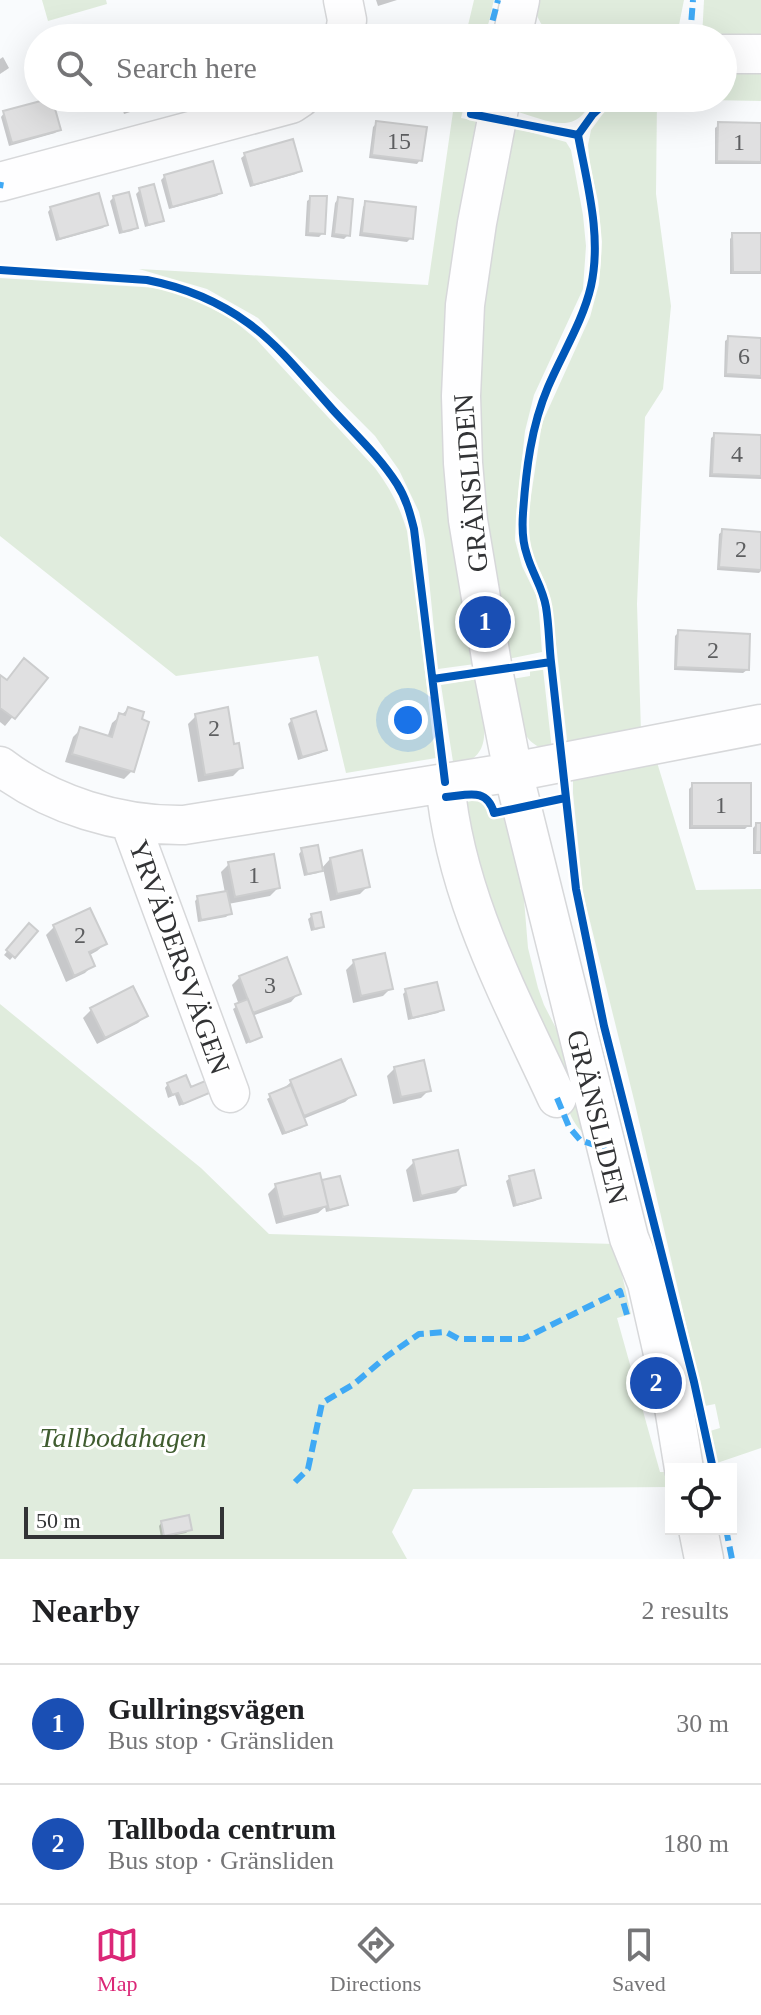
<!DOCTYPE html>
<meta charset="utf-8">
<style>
body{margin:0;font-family:"Times New Roman",serif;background:#f6f6f6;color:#202124}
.controls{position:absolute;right:24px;bottom:24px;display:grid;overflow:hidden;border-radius:0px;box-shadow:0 8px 32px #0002}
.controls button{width:72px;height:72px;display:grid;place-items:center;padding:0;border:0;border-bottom:2px solid #e0e0e0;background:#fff;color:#202124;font:40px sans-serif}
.scale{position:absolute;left:24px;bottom:20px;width:200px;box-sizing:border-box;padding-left:8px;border:4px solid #323335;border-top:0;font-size:22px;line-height:28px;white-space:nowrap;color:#323335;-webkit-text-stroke:6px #fff;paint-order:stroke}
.you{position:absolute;left:408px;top:720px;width:28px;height:28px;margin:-20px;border:6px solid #fff;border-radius:50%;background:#1a73e8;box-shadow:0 0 0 12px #1a73e833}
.badge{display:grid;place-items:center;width:52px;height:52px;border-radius:50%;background:#db2777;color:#fff;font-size:26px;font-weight:700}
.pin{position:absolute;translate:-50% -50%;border:4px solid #fff;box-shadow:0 2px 8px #0006}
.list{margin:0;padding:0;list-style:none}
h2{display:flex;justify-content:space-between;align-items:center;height:104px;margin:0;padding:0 32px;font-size:34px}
h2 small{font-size:26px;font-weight:400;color:#757577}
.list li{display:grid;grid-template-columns:52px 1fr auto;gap:24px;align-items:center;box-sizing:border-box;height:120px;padding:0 32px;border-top:2px solid #e0e0e0}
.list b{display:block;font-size:30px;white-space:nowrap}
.list p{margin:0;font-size:26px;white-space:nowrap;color:#757577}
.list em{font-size:26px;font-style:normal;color:#757577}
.icon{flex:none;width:44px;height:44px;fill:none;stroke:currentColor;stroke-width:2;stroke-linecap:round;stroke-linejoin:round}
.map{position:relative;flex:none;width:761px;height:1559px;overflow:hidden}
.search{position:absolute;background:#fff;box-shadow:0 8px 32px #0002;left:24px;right:24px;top:24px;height:88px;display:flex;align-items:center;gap:20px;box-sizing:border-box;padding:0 28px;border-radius:44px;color:#757577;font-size:30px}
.sheet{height:344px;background:#fff}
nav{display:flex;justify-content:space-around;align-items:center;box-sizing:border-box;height:112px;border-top:2px solid #e0e0e0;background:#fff;font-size:22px;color:#757577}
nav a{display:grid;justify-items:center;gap:4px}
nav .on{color:#db2777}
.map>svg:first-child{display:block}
.green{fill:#e0ecdd}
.shadow{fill:#0003}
.building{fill:#e0e0e1;stroke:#cccdce;stroke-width:2}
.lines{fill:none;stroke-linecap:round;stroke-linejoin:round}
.minor-casing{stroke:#d7d8da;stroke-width:41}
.minor{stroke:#fefeff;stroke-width:38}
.quiet{stroke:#3fa9f5;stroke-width:6;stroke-dasharray:12 6;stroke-linecap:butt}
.cycleway-casing{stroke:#fff;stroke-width:13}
.cycleway{stroke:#0057b8;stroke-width:8}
.labels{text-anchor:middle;stroke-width:6;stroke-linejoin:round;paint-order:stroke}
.number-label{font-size:24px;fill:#5e5f61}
.street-label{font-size:28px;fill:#323335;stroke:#fff}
.park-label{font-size:28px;font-style:italic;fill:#405d30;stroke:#fff}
</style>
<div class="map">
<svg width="761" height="1559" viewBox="0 0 761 1559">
<rect width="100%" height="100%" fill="#f9fbfd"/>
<path class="green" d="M42 0H106L107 4 48 21Z
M474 0H494C488 21 491 38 465 38Z
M535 0H684L677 35 671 38H563C545 34 534 19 535 0Z
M704 0H761V40L702 38Z
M761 66V101L657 99 656 194 671 306 663 389 645 417 637 604 641 732 568 748 552 609 546 584 534 560 528 538V516L542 423 590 317 599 284 602 242 598 201 590 165 588 145 591 130 605 111 621 100 638 98H723V67Z
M455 98H466L461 118 476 121 462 199 450 291 475 664 438 669 425 540 419 512 399 470 375 436 258 318 207 289 139 269 428 285Z
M522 98H598C590 103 587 111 580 117 564 131 537 117 518 112Z
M515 128 566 142 571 150 583 215 586 246 583 289 534 395 525 431 516 516 515 540 522 566 536 595 539 612 542 652 508 659 479 525 474 392 488 241 508 168Z
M0 278 158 288 194 298 233 320 256 339 375 468C390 488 400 507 407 531L436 758 346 773 318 656 176 676 0 536Z
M543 669 552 750C516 747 518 708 512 679L530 676V671Z
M484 678C484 691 483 705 484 718 486 747 482 758 454 768L441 685Z
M656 759 696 890 761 889V1448L717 1463 710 1431 720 1428 715 1404 705 1406 635 1104 583 893 573 793V778Z
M478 800 488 808 492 819 503 816 523 887 528 948 538 988 544 1005 559 1034 586 1131 582 1132C572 1122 569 1111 564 1098L506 965 460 803Z
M0 1004 201 1168 269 1234 615 1244 631 1314 617 1318 660 1472H669L671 1487 413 1489 392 1532 407 1559H0Z"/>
<path class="shadow" d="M376 0H397L378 6Z
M3 57 9 68 0 74V59Z
M119 98H173L124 114Z
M4 113 59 129 55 133 9 146 1 117Z
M377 123 420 160 417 164 369 158 373 127Z
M719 125H761V181V164H715V128Z
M245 155 300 170 296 174 250 187 241 158Z
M165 176 220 193 217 196 169 209 161 180Z
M140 190 162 220 158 223 145 227 136 194Z
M114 197 136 227 132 231 119 234 110 201Z
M311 198 323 233 319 237 305 236 307 201Z
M338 199 348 235 344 239 331 237 335 203Z
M366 203 411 238 407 242 359 236 363 207Z
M51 208 106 224 103 228 56 241 48 212Z
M733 235H761V274H730V239Z
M729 338 761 340V379L724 377 725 341Z
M715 435 761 437V479L709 477 711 438Z
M723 531 761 534V571L759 573 717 570 719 534Z
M679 632 747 670 743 673 674 670 675 636Z
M0 677 6 682 45 678 5 726 0 722Z
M128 709 132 771 124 779 65 762 73 737 81 729 107 738 112 723Z
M196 716 233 746 241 768 233 776 198 782 188 724Z
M292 720 325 750 321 753 298 760 288 724Z
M693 785 749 825 745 829H689V789Z
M756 825H761V854H753V828Z
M302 850 321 869 330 859 368 886 360 894 330 901 323 868 318 873 304 876 299 854Z
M229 864 278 888 270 896 228 904 229 914 226 917 198 922 195 901 198 898 225 893 221 872Z
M89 911 105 944 97 951 88 956 93 965 85 973 66 982 46 935 54 927Z
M312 916 322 926 319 929 311 931 308 919Z
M29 926 35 931 10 960 4 955Z
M354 962 391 988 383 996 353 1003 346 970Z
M240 977 298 994 291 1002 252 1016 260 1037 246 1044 233 1009 239 1005 232 985Z
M406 991 441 1010 438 1013 408 1020 403 994Z
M91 1010 146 1015 138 1023 97 1044 83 1018Z
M395 1068 429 1090 421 1098 393 1104 387 1076Z
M291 1082 353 1095 345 1102 303 1119 305 1124 302 1128 282 1135 267 1099 283 1089Z
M168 1084 190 1090H212L208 1094 179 1106 175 1095 168 1098 165 1088Z
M414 1162 464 1185 456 1193 413 1202 406 1170Z
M339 1178 345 1204 342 1208 326 1212 325 1207 318 1213 276 1224 268 1194 276 1186 320 1183Z
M510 1178 539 1198 535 1201 513 1207 506 1181Z
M162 1522 190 1529 186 1533 161 1538 159 1526Z"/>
<path class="building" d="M52 98 61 130 12 143 3 111Z
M123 98H174L127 111Z
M376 121 427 127 422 161 372 155Z
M718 122 761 123V162L717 161Z
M293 139 302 171 253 185 244 153Z
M213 161 222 193 172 207 164 175Z
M154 184 164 221 148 225 139 188Z
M129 192 138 228 122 232 113 196Z
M99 193 108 225 59 239 50 207Z
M310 196H327L325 234 308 233Z
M338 197 353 199 350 236 334 234Z
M365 201 416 207 413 239 362 233Z
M732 233H761V272H733Z
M728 336 761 338V376L726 374Z
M714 433 761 435V476L712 474Z
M722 529 761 532V570L719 567Z
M678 630 750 634 749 670 676 667Z
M24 658 48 678 15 719 0 708V675L7 680Z
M128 707 144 712 142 719 149 722 134 772 72 754 80 727 112 737 119 713 125 715Z
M228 707 234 744 239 743 243 768 205 775 195 714Z
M316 711 327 750 302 757 291 719Z
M692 783H751V826H692Z
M756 823H761V852H755Z
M318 845 323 871 307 874 301 848Z
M362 850 370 887 337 894 330 858Z
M274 854 280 888 235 897 228 862Z
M227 891 232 914 201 920 197 896Z
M90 908 107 944 89 952 95 966 74 976 53 925Z
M321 912 324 927 314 929 311 914Z
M29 923 38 931 15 958 6 950Z
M385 953 393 989 361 996 353 960Z
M287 957 301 994 253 1013 239 976Z
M437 982 444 1010 412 1018 405 989Z
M133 986 148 1016 105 1038 90 1008Z
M248 999 262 1037 250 1042 235 1004Z
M341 1059 356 1095 304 1116 290 1080Z
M424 1060 431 1091 401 1097 394 1067Z
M186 1075 191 1087 210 1079 214 1091 183 1104 178 1093 172 1095 167 1083Z
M291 1085 307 1125 285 1133 269 1094Z
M458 1150 466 1185 421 1196 413 1160Z
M534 1170 541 1198 516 1205 509 1176Z
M320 1173 328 1206 283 1217 275 1184Z
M340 1176 348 1205 329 1210 322 1180Z
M189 1515 192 1530 164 1536 161 1521Z"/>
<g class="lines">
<g class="minor-casing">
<path id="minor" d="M343 0 347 20 344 38
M512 38 520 0
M723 54H761
M501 98 477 223 465 305 461 396 463 463 468 520 493 670 513 772 629 1238 647 1283 671 1389 684 1469
M0 182 291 104 300 98
M0 766C51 805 120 826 184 825L513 772 761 724
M445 782C455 896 510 996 557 1098
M130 822 230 1093
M698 1529 704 1559"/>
</g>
<use href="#minor" class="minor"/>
<path class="quiet" d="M345 35 375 38
M488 38 498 0
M690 38 693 0
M0 188 1 182
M557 1098 569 1127 580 1140 606 1149
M295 1482 308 1469 322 1403 354 1384 386 1357 419 1334 446 1332 459 1339H523L620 1291 627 1315
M726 1529 732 1559"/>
<g class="cycleway-casing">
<path id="cycleway" d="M474 98 471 114 578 135
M0 270 147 280C183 287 218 301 248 323 280 346 306 380 333 410 355 434 380 457 397 484 406 498 410 513 414 529L445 782
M551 662C549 644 549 625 546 607 543 588 532 573 527 555 522 541 522 527 523 513 526 470 531 427 548 387 562 354 583 321 591 286 602 236 587 184 578 135L593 114 610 98
M433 679 551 662 576 889 604 1026 694 1382 713 1469
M446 797C468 795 487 787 494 813L565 798"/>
</g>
<use href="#cycleway" class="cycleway"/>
</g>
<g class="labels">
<g class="number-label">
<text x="399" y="149">15</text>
<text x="739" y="150">1</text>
<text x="744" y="364">6</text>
<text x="737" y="462">4</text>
<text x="741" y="557">2</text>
<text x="713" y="658">2</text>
<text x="214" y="736">2</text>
<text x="721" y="813">1</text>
<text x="254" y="883">1</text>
<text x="80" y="943">2</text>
<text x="270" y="993">3</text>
</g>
<g class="street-label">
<text transform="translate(470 483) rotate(-95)" y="10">GRÄNSLIDEN</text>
<text transform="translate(180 957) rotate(70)" y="10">YRVÄDERSVÄGEN</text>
<text transform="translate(598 1117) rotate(76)" y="10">GRÄNSLIDEN</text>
</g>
<g class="park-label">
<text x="123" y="1447">Tallbodahagen</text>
</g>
</g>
</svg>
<div class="controls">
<button><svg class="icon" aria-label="locate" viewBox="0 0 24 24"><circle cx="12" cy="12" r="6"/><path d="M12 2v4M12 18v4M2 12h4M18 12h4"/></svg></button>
</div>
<div class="scale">50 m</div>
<div class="you"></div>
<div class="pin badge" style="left:485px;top:622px;background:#1a4fb4">1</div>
<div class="pin badge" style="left:656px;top:1383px;background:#1a4fb4">2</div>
<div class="search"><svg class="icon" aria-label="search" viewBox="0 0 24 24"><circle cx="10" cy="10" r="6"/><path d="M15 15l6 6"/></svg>Search here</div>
</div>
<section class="sheet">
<h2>Nearby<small>2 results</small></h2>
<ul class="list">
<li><span class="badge" style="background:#1a4fb4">1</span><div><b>Gullringsvägen</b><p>Bus stop · Gränsliden</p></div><em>30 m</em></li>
<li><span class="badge" style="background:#1a4fb4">2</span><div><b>Tallboda centrum</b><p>Bus stop · Gränsliden</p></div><em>180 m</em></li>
</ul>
</section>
<nav>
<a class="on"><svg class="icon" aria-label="map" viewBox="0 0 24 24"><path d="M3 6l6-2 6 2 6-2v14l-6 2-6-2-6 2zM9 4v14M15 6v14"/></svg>Map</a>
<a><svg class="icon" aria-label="directions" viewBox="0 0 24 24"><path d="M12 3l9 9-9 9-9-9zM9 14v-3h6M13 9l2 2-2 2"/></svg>Directions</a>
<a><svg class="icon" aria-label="saved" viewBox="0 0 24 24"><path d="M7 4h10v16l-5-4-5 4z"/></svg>Saved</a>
</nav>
